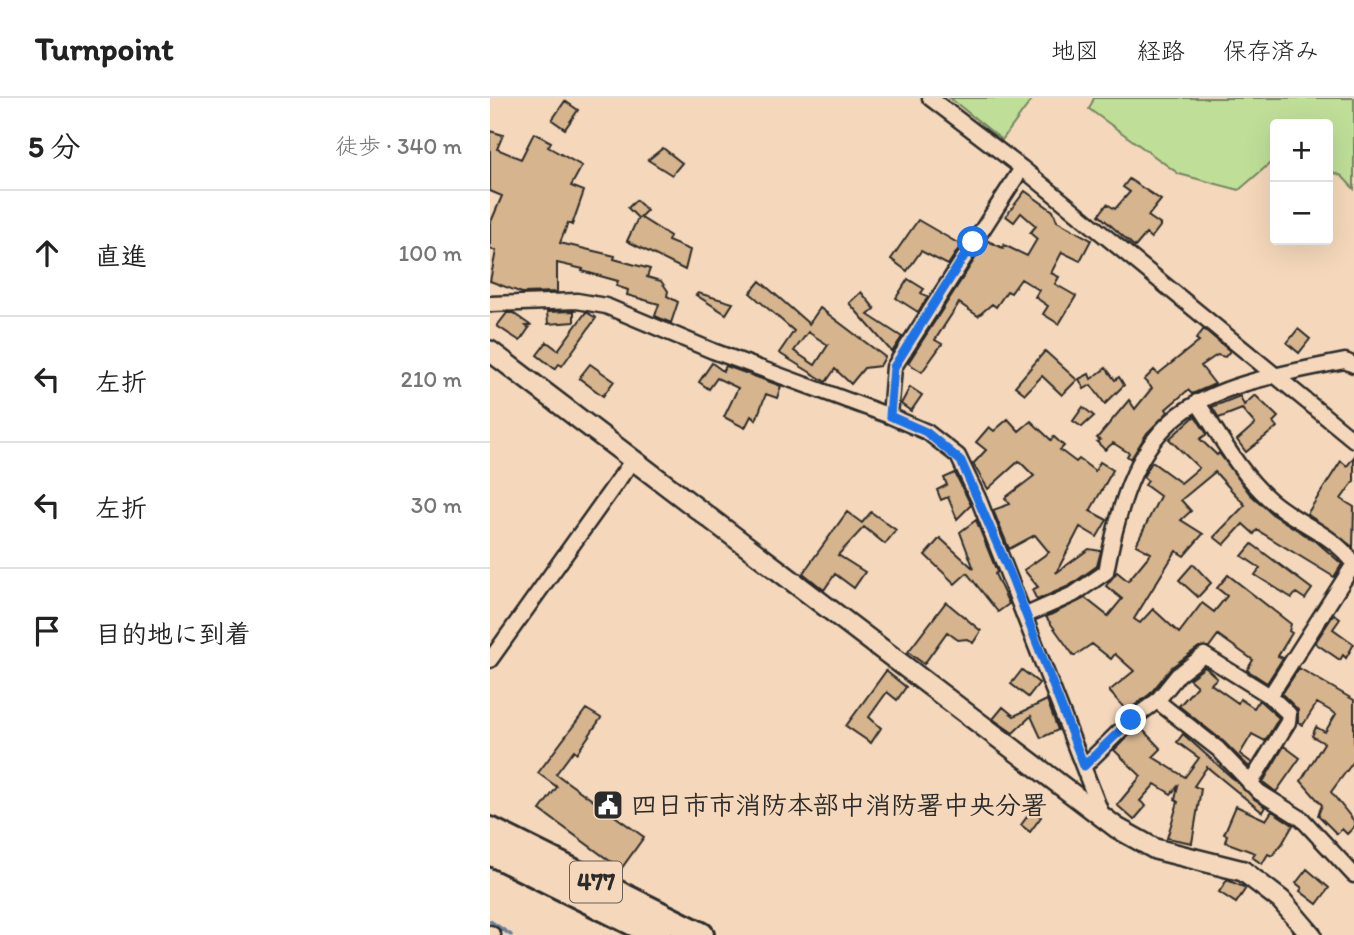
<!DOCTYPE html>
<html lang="ja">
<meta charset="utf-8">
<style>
body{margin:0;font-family:Itim,"Klee One",sans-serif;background:#f2f2f2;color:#222}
.controls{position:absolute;right:21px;top:21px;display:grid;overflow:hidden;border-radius:7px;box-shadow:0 7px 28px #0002}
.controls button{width:63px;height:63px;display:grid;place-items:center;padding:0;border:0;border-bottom:2px solid #e0e0e0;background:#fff;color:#222;font:35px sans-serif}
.stop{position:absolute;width:21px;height:21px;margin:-16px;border:5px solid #1a73e8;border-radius:50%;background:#fff}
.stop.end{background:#1a73e8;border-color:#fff;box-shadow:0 2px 7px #0008}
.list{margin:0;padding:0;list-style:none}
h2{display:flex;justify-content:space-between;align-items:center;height:91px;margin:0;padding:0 28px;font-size:30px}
h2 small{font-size:23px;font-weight:400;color:#767676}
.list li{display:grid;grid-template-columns:46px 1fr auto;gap:21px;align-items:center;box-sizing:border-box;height:126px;padding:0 28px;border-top:2px solid #e0e0e0}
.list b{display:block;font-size:26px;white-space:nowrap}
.list em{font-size:23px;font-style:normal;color:#767676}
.icon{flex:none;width:38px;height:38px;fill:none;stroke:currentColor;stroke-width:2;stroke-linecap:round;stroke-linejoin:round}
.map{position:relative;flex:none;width:864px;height:837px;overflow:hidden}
header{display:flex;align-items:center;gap:42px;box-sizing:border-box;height:98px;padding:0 35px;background:#fff;border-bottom:2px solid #e0e0e0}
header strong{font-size:33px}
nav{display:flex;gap:38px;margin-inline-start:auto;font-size:24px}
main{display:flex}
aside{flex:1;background:#fff}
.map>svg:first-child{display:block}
.green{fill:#bfdf98;stroke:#758562;stroke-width:2}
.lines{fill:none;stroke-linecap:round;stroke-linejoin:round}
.stream{stroke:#68839e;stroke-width:3.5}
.building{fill:#d6b48d;stroke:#2b2b2b;stroke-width:2;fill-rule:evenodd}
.street-casing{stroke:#2b2b2b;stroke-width:19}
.secondary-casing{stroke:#2b2b2b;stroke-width:24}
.highway-casing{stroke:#2b2b2b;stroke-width:30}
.street{stroke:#f5d8bb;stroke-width:14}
.secondary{stroke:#f5d8bb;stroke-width:19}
.highway{stroke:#f5d8bb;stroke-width:24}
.route{stroke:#1a73e8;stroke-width:9}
.labels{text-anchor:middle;stroke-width:5;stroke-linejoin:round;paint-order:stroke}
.shield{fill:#f5d8bb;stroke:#685f56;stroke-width:2}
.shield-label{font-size:24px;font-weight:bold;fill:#2b2b2b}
.poi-label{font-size:26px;font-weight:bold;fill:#2b2b2b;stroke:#f5d8bb;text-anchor:start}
</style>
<header>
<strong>Turnpoint</strong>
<nav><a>地図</a><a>経路</a><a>保存済み</a></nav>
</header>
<main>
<aside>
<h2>5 分<small>徒歩 · 340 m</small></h2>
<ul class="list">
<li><svg class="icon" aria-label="ahead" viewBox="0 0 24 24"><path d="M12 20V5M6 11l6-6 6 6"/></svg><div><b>直進</b></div><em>100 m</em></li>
<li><svg class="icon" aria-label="left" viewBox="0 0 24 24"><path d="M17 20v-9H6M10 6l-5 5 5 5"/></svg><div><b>左折</b></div><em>210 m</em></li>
<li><svg class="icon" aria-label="left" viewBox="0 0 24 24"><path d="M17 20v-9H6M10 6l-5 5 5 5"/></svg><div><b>左折</b></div><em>30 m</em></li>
<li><svg class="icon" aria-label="arrive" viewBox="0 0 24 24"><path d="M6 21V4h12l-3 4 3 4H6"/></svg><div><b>目的地に到着</b></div></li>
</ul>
</aside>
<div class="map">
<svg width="864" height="837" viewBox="0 0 864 837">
<rect width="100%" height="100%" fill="#f5d8bb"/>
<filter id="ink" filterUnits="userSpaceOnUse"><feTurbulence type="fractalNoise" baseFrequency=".0143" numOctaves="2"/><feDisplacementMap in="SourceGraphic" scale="14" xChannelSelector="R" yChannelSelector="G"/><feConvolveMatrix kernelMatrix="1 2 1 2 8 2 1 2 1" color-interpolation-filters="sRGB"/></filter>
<g filter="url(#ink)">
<path class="green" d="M460 0H543L512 42Z
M604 0H864V91L852 78 838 72V26H785V61L749 92 689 76 599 11Z"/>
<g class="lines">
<path class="stream" d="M0 823 21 837"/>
</g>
<path class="building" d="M75 3 88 12 75 31 62 22Z
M0 33 13 37 7 51 31 61 44 35 61 44 58 49 92 68 81 88 94 93 82 127 78 125 70 145 125 158 124 161 160 171 157 179 171 183 178 193 177 198 188 204 181 225 165 218 169 206 137 197 138 192 126 188 128 183 92 173 93 171 67 165V194L32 195 0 183 6 153 0 151V126L12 98 0 93Z
M173 50 192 65 182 77 158 62Z
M639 81 671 102 658 118 671 127 661 140 656 136 645 149 609 117 617 106 625 111 640 94 633 89Z
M535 93 563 113 567 123 601 142 590 163 572 154 561 175 569 179 565 186 586 198 569 226 553 216 558 208 545 199 549 192 531 181 521 195 517 193 506 209 502 206 488 218 469 205 445 242 452 246 432 274 418 265 495 145 498 143 513 150 514 147 537 158 547 141 540 135 546 128 531 115 524 124 516 118Z
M146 102 157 112 150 119 180 138 178 143 200 152 195 172 137 143 148 120 138 110Z
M428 122 471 147 458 167 431 153 417 173 401 161Z
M418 181 434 191 431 195 438 199 428 214 406 200Z
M270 183 319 226 330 210 395 259 390 268 374 270 361 286 345 271 336 284 289 255 304 233 260 195ZM318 234 338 247 325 267 304 253Z
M371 194 385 211 378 217 412 239 402 254 359 205Z
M208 195 243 205 236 216 206 197Z
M84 213V224L58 226 57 214Z
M96 214 106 220 72 268 69 266 65 271 47 257 57 244 68 252Z
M17 215H23L40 227 36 228 39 230 30 243 7 228Z
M714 231 740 253 735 259 727 257 711 268 725 286 702 296 698 292 676 311 678 314 657 335 641 361 637 358 639 355 623 345 615 352 607 344 610 342 607 340 639 302 645 311 662 290 654 282 664 272 668 276 709 243 706 241Z
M808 231 820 241 809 255 797 245Z
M555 253 587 282 572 297 552 278 535 296 525 288Z
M222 265 233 273 236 268 291 288 287 300 276 296 266 322 261 318 255 330 234 319 248 290 227 280 219 291 209 284Z
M100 266 124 283 113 298 89 280Z
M616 270 625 282 629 279 634 287 615 306 601 287 594 291 589 281 599 276 601 281Z
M420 289 432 297 421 313 411 306Z
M765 297 788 319 783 324 787 329 756 354 747 342 765 326 752 311 729 320 722 309 750 298 754 307Z
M593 309 604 318 592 329 583 323Z
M705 318 717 336 710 341 727 357 729 355 760 396 782 416 828 445 852 466 844 479 767 432 764 436 753 426 734 447 724 439 755 407 725 374 691 402 701 413 691 422 713 436 694 458 686 453 644 521 650 525 663 511 689 535 712 505 724 514 737 498 727 490 738 477 801 526 799 533 802 535 788 558 793 560 777 585 757 572 763 562 728 537 719 549H709L682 569 660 596 637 613 619 593 644 573 625 556 621 561 602 546 584 558 556 519 595 500 618 518 632 501 616 488 627 474 638 483 661 455 646 447 670 398 655 387 658 383 653 379 662 364 691 385 709 370 679 341Z
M518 321 529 333 541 323 561 342 564 339 574 348 570 352 586 364 589 361 605 373 610 364 623 372 600 413 617 422 607 439 590 429 566 475 599 451 611 453 607 468 579 488 547 502 542 492 548 489 534 472 559 454 545 437 519 451 503 412 520 406 515 400 544 378 529 363 498 391 483 366 496 352 486 344 499 329 504 333Z
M864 359V383L851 401 864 409 863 449 817 416 851 363 857 368Z
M465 375 481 407 467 421 458 399 451 402 447 392 457 387 454 380Z
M357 414 372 425 381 414 406 432 395 446 374 429 348 457 375 474 364 490 345 476 334 492 313 475Z
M486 422 507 474 505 476 519 506 508 514 477 475 465 486 435 457 450 440 484 471 470 434Z
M762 446 822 491 815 501 806 495 802 500 765 477 770 470 752 458Z
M703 466 721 485 708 499 689 482Z
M456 504 491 533 483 545 477 541 468 542 457 534 434 566 418 554Z
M844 516 850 521 843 531 864 546 856 560 853 557 850 562 825 545Z
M715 569 727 580 721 586 748 605 750 601 764 610 769 602 789 620 775 643 762 636 750 656 762 665 759 669 734 644 689 608 707 588 699 581Z
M809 570 864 602V663L841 694 864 723V729L857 736 852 731 847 736 828 717 832 707 811 683 834 645 822 638 826 629 835 634 846 616 827 605 813 627 808 624V612L792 596Z
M532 572 549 585 538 599 521 586Z
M396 573 416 589 407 602 397 594 379 619 391 630 381 645 356 628Z
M557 602 568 632 551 640 541 618 523 635 503 621 513 609 524 618Z
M96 611 111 620 87 655 84 652 66 676 154 739 131 771 50 712 67 689 48 675Z
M649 628 671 651 663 659 695 679 709 660 687 644 693 636 775 709 772 714 717 669 704 688 711 691 702 745 677 740 688 704 685 702 688 688 681 696 665 686 650 703 656 708 644 722 627 707 651 678 624 652Z
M794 648 810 660 786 694 773 684Z
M746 708 776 722 782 713 803 727 792 746 782 758 778 756 772 766 762 759 765 755 735 744 737 737 734 736Z
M542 712 551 719 540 734 531 727Z
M817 771 839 790 827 806 810 793 812 790 806 785Z
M737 782 756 790 746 805 729 794Z"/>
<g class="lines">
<g class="street-casing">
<path id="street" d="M440 0 532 70 864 342
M0 206 87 203 116 208 223 253 400 318 437 334 468 358 489 402 612 717
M707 304C730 337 748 373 778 400 805 425 841 434 864 465
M400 318 404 269 532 70
M534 518 584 496 616 474C647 307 699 293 855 263L864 267
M0 562 142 363
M780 598 864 466
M667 603 728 651 769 694 812 721 864 777
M594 668 641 622 667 603 688 577 714 557 780 598 799 616 798 624 760 686
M0 835 3 837"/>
</g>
<g class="secondary-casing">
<path id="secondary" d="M0 253 627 730 665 751 753 773 791 802 821 837"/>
</g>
<g class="highway-casing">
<path id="highway" d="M0 732 211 837
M0 754 168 837"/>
</g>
<use href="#street" class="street"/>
<use href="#secondary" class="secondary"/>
<use href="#highway" class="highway"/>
</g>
</g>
<g class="lines" filter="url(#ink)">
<path class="route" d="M483 144 404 269 400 318 436 334 471 363 522 480 594 668 641 622"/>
</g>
<defs>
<g id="civic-square" transform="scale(1.575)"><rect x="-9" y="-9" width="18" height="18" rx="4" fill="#2b2b2b" stroke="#f5d8bb"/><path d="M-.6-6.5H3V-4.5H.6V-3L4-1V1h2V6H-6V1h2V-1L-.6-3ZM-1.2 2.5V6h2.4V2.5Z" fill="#fff"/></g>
</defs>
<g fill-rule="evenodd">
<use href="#civic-square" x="118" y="707"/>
</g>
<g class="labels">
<rect class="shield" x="80" y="763.5" width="52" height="41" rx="5"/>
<g class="shield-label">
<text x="106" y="792">477</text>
</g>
<g class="poi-label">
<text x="141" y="716">四日市市消防本部中消防署中央分署</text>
</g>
</g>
</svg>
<div class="controls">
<button>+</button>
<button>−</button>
</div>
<div class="stop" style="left:483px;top:144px"></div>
<div class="stop end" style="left:641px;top:622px"></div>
</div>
</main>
